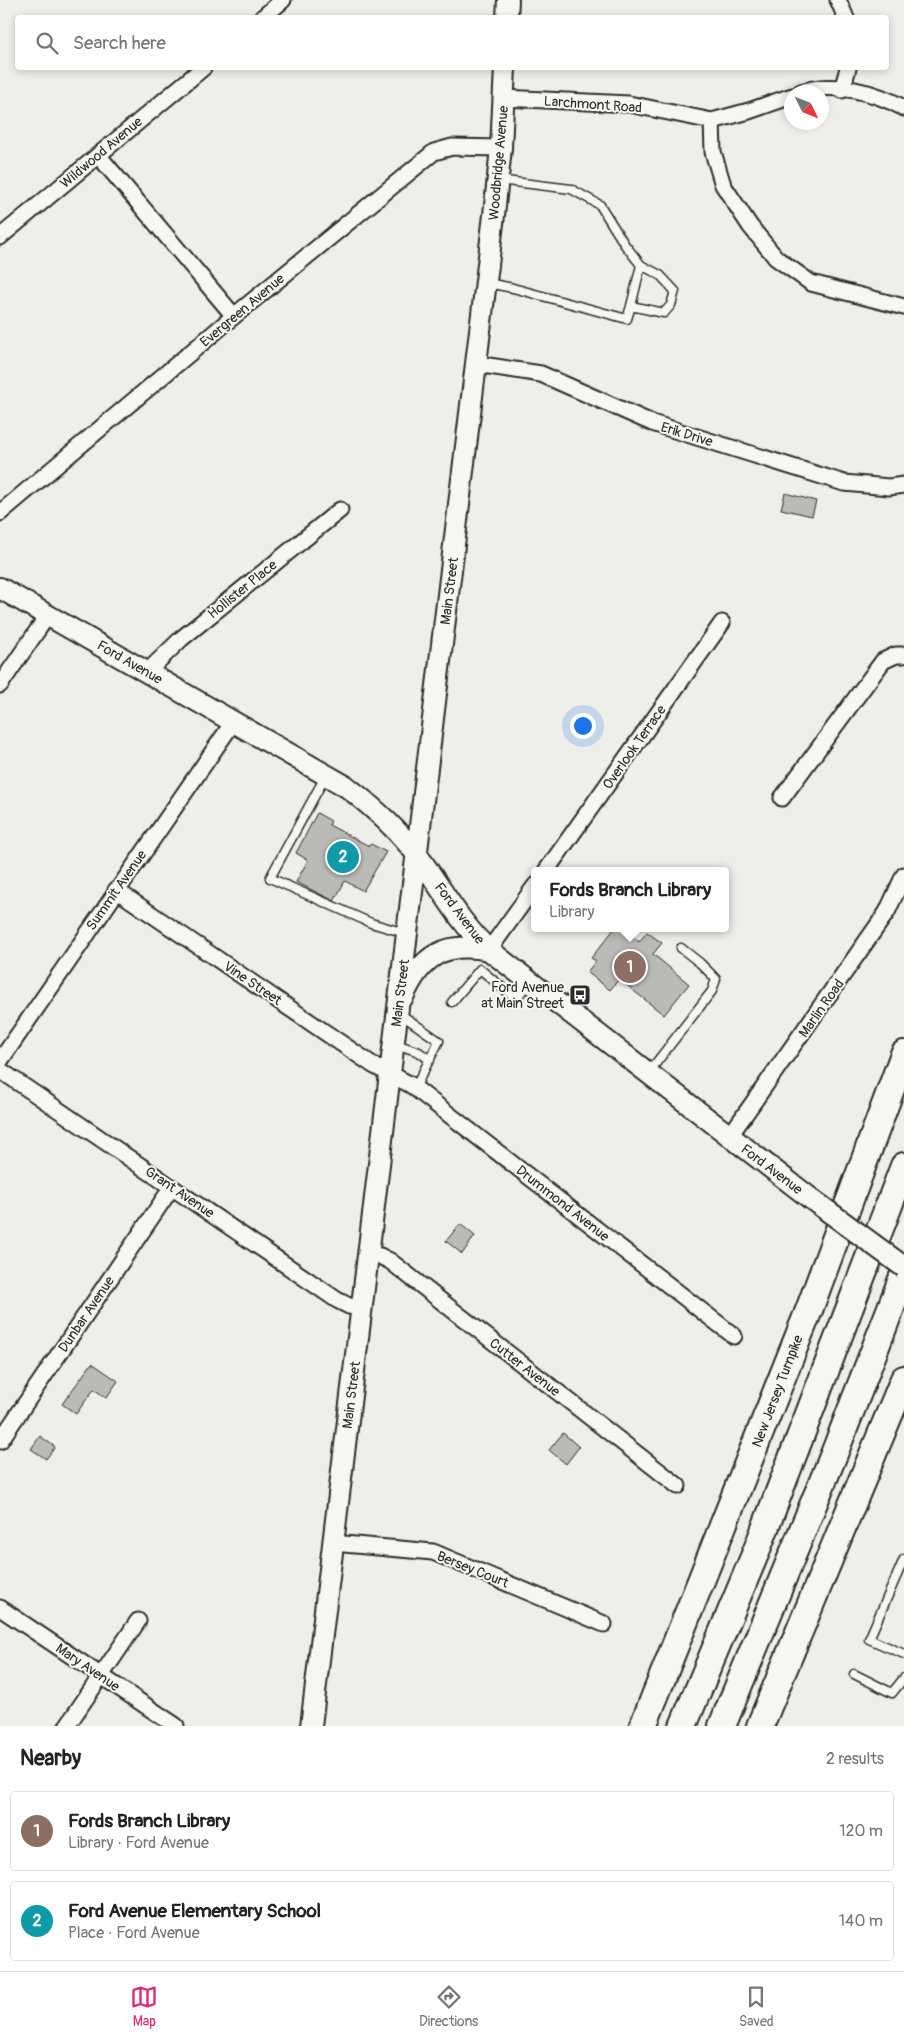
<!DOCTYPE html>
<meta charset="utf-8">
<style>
body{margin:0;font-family:Pangolin,sans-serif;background:#f2f2f2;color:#222}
.compass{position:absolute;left:784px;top:85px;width:45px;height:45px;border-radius:50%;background:#fff;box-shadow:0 2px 8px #0003;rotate:133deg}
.you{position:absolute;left:582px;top:725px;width:18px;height:18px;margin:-12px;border:4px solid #fff;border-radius:50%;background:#1a73e8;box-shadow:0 0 0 8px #1a73e833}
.badge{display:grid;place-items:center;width:32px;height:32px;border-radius:50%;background:#db2777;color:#fff;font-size:16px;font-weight:700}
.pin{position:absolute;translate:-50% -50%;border:2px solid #fff;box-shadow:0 1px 5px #0006}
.popup{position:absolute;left:531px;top:867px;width:198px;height:65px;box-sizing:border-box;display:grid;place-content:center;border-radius:5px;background:#fff;filter:drop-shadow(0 1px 4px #0005);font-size:16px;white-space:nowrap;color:#767676}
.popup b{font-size:19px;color:#222}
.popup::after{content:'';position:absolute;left:50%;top:100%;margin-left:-10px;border:10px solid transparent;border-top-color:#fff}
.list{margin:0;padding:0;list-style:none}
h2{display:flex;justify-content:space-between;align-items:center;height:65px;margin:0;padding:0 20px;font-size:21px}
h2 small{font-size:16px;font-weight:400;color:#767676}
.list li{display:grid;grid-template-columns:32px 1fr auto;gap:15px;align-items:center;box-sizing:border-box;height:80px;margin:0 10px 10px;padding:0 10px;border:1px solid #e0e0e0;border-radius:5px}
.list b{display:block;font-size:19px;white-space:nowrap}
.list p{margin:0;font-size:16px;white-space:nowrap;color:#767676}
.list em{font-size:16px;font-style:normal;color:#767676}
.icon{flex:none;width:28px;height:28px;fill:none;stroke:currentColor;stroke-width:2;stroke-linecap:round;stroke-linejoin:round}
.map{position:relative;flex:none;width:904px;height:1726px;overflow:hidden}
.search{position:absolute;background:#fff;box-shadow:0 2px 8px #0003;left:15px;right:15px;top:15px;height:55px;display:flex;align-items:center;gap:12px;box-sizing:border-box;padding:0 18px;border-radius:5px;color:#767676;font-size:19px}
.sheet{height:245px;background:#fff}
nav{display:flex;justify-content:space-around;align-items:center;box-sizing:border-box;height:70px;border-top:1px solid #e0e0e0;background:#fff;font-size:14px;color:#767676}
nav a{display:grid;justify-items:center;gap:2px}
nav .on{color:#db2777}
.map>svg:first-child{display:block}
.building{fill:#babab7;stroke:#2b2b2b}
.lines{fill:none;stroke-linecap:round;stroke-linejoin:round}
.lane-casing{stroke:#2b2b2b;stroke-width:11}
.street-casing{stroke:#2b2b2b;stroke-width:19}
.secondary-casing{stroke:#2b2b2b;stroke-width:24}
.highway-casing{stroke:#2b2b2b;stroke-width:30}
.lane{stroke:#f6f6f2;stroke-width:8}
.street{stroke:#f6f6f2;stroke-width:15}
.secondary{stroke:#f6f6f2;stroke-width:20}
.highway{stroke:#f6f6f2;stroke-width:26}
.secondary-bridge-casing{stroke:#2b2b2b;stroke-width:24;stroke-linecap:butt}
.secondary-bridge{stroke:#f6f6f2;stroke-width:20}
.labels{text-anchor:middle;stroke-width:4;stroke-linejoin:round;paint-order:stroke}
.street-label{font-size:14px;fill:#2b2b2b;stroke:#f6f6f2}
.poi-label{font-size:14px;fill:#2b2b2b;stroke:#f6f6f2;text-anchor:end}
</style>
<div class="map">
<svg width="904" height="1726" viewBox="0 0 904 1726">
<rect width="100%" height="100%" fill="#eeeeea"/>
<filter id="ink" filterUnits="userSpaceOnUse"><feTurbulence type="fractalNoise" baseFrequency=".02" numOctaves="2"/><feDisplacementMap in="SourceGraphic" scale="10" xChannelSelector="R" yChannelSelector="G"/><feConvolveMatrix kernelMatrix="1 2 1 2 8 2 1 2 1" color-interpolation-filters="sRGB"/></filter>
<g filter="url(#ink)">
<path class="building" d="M785 493 816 501 812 516 781 509Z
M317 813 331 821 329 825 369 846 371 844 386 852 363 891 345 881 334 901 296 882 308 860 296 853Z
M615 928H622L639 942 647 932 662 943 653 954 689 984 664 1015 619 979 610 990 587 972 596 961 591 958Z
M460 1224 475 1236 462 1254 446 1241Z
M92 1363 118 1381 106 1398 94 1389 76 1414 62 1404Z
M563 1433 579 1447 566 1464 549 1450Z
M40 1436 55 1447 46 1459 31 1449Z"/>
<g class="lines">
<g class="lane-casing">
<path id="lane" d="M487 283 513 288 627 319 631 306 664 313 671 305 675 291 660 275 641 265 625 245 600 205 571 189 498 180
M631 306 641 265
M326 775 270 878 371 923 405 933
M452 1002 480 969 512 996 519 995 529 982
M399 1013 439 1041 415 1088
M396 1044 419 1052 430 1060
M649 1072 712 991 716 979 700 963 681 948
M904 1559 869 1639 904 1654
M854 1674 892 1693 904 1678"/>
</g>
<g class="street-casing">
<path id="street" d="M838 0 846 18
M262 18 283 0
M842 90 848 68
M801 92C834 81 875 92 904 108
M503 98 629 104 712 121 749 111 792 96
M712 121 713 152 723 185 750 226 776 258 811 283 904 307
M98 155 234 316
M0 237 203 68
M476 364 541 374 652 423 844 483 889 487 904 485
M0 513 234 316 434 152 452 147 501 148
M147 672 181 639 340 510
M0 685 48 615
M782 798 883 661 896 655H904
M546 871 722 623
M116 890 373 1065 411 1085 734 1336
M489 950 535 886
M0 1061 234 721
M0 1070 337 1300 349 1306 362 1308
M729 1137 887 912 904 875
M368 1253 380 1256 390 1261 678 1486
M0 1441 172 1187
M333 1543 433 1552 604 1624
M0 1608 176 1726
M67 1726 138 1621"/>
</g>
<g class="secondary-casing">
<path id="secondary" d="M507 18 508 0
M0 588 347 787C373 807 398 830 418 856 441 887 460 924 489 950L810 1198
M403 997C421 956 444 941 489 950
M311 1726 494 215 501 148 505 68"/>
</g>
<g class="highway-casing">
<path id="highway" d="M643 1726 809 1310 904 1054
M683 1726 756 1552 904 1166
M722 1726 834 1454 904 1274
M760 1726 904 1379"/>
</g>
<use href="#lane" class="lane"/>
<use href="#street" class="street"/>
<use href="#secondary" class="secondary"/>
<use href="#highway" class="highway"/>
<g class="secondary-bridge-casing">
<path id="secondary-bridge" d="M810 1198 904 1267"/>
</g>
<use href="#secondary-bridge" class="secondary-bridge"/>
</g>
</g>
<defs>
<g id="bus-square" transform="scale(1.125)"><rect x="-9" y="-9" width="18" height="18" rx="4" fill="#2b2b2b" stroke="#f6f6f2"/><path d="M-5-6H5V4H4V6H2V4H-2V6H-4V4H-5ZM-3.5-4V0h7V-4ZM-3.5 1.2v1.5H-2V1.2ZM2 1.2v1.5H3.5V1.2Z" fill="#fff"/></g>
</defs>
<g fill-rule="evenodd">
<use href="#bus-square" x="580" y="995"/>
</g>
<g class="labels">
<g class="street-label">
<text transform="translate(593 104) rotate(4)" y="5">Larchmont Road</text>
<text transform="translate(101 152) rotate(-40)" y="5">Wildwood Avenue</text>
<text transform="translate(498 163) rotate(-85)" y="5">Woodbridge Avenue</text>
<text transform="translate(242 310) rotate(-40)" y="5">Evergreen Avenue</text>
<text transform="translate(687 434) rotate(17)" y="5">Erik Drive</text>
<text transform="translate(242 589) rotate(-39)" y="5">Hollister Place</text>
<text transform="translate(449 591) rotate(-83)" y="5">Main Street</text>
<text transform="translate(130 662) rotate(30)" y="5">Ford Avenue</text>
<text transform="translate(634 747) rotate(-55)" y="5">Overlook Terrace</text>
<text transform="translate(116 890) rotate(-55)" y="5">Summit Avenue</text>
<text transform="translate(460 913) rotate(53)" y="5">Ford Avenue</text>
<text transform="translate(253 983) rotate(34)" y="5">Vine Street</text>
<text transform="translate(400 993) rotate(-83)" y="5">Main Street</text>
<text transform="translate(821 1008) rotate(-55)" y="5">Marlin Road</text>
<text transform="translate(772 1169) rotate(37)" y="5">Ford Avenue</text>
<text transform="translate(180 1192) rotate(34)" y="5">Grant Avenue</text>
<text transform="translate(563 1203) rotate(38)" y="5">Drummond Avenue</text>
<text transform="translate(86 1314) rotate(-56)" y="5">Dunbar Avenue</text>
<text transform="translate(525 1367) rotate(38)" y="5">Cutter Avenue</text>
<text transform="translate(777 1391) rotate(-69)" y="5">New Jersey Turnpike</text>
<text transform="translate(351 1395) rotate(-83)" y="5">Main Street</text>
<text transform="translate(473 1569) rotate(22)" y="5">Bersey Court</text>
<text transform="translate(88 1667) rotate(34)" y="5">Mary Avenue</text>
</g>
<g class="poi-label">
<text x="564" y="992">Ford Avenue<tspan x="564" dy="16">at Main Street</tspan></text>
</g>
</g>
</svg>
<svg class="compass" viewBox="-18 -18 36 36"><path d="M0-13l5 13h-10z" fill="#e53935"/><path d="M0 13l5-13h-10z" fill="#767676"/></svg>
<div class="you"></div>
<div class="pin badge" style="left:630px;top:967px;background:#8d6e63">1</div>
<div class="popup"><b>Fords Branch Library</b>Library</div>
<div class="pin badge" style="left:343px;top:857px;background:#0f9aa8">2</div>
<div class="search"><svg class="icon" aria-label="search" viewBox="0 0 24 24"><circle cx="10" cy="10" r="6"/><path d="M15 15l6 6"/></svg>Search here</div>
</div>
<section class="sheet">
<h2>Nearby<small>2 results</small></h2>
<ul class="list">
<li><span class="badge" style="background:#8d6e63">1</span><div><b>Fords Branch Library</b><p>Library · Ford Avenue</p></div><em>120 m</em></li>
<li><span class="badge" style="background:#0f9aa8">2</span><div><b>Ford Avenue Elementary School</b><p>Place · Ford Avenue</p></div><em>140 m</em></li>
</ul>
</section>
<nav>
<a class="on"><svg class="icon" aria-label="map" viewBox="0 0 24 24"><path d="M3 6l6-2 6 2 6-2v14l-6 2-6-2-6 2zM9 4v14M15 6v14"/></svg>Map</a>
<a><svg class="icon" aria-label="directions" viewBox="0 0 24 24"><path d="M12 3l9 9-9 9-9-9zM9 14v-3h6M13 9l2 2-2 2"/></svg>Directions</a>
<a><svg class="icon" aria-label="saved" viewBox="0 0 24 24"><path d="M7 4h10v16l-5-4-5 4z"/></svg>Saved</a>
</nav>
